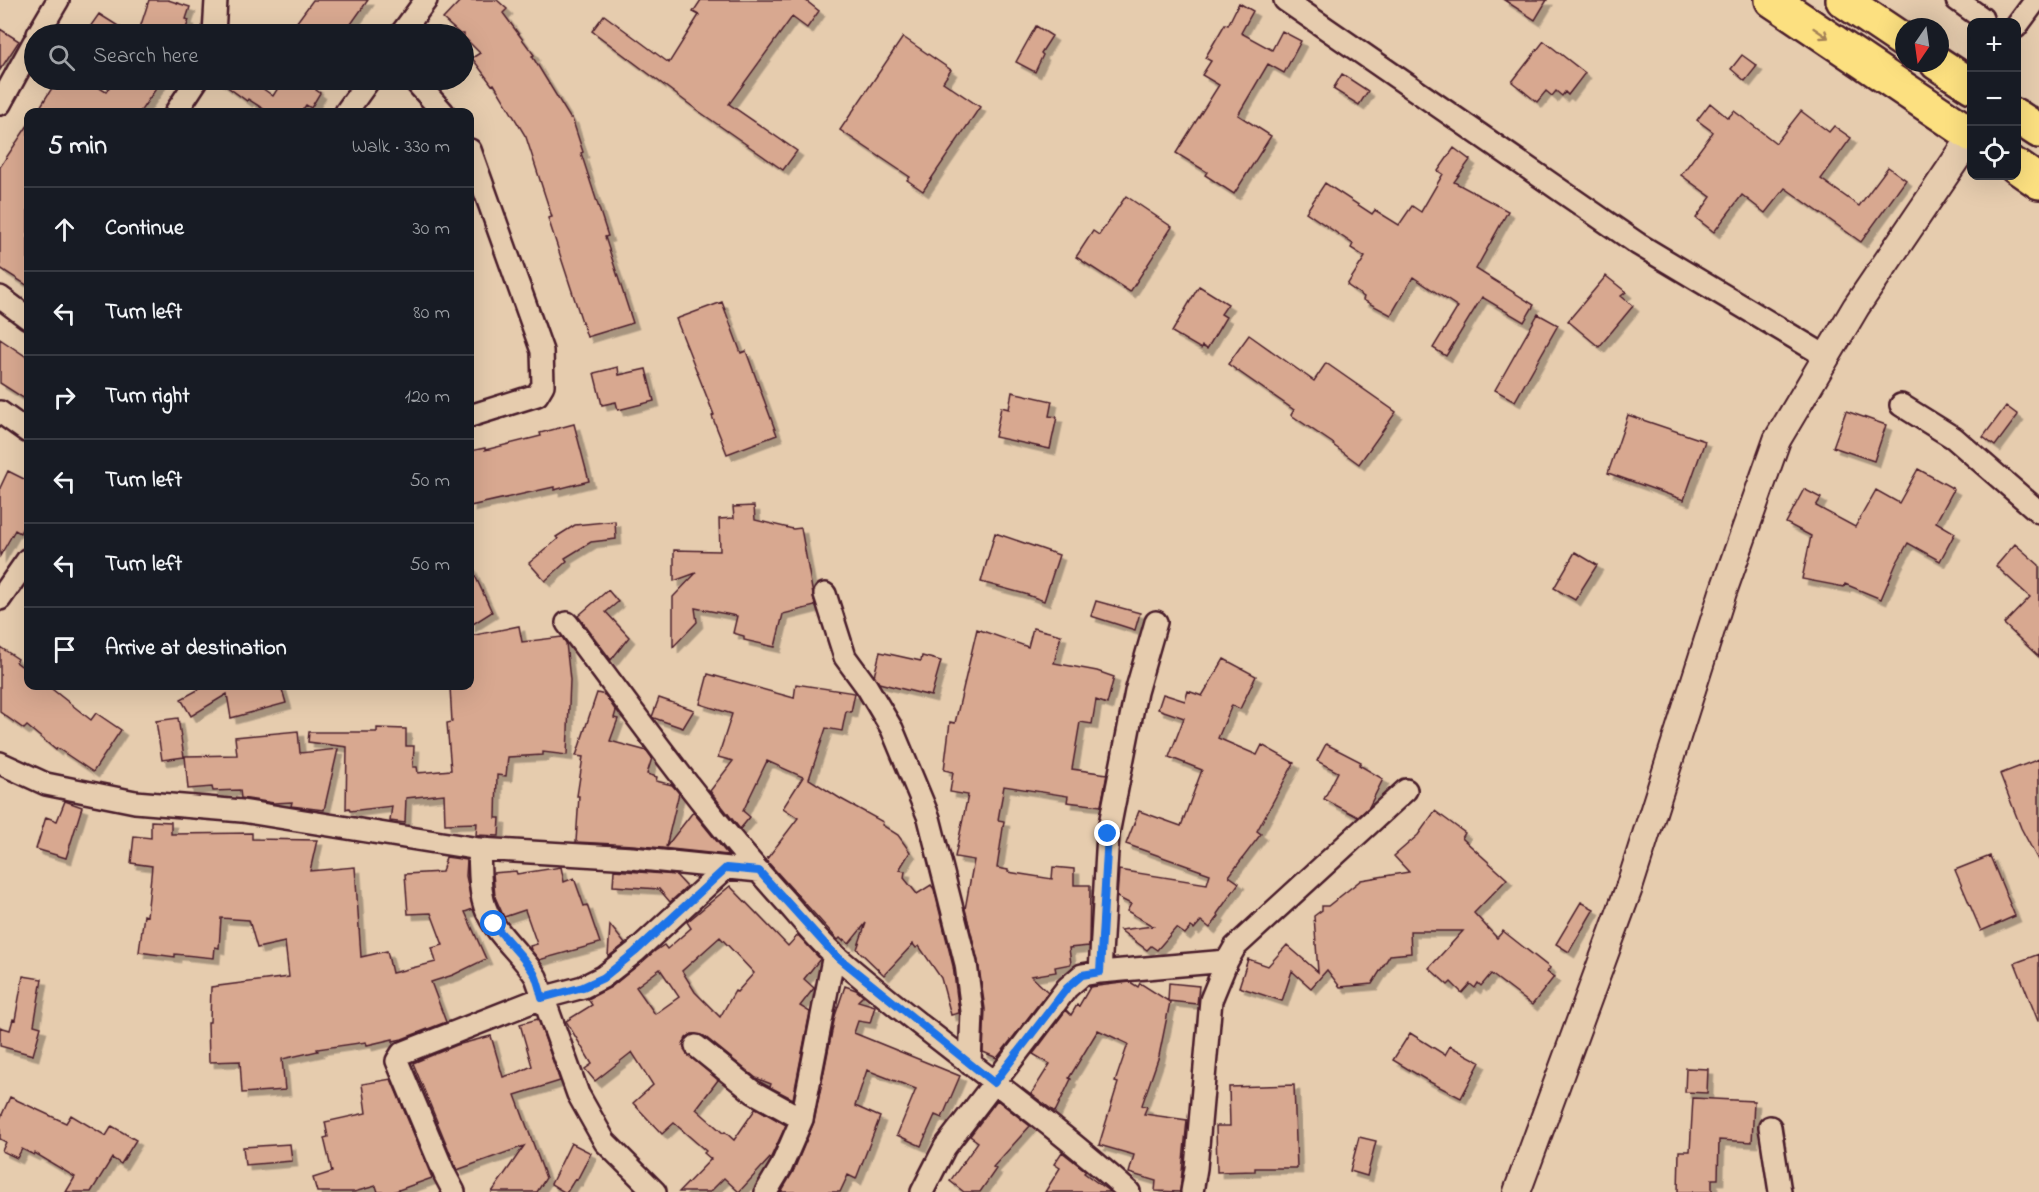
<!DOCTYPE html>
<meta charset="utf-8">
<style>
body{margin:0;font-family:"Indie Flower",sans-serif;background:#242831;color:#f1f3f6}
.controls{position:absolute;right:18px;top:18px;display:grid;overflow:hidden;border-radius:12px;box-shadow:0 6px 24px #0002}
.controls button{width:54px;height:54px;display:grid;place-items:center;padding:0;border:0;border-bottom:2px solid #363941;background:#171b24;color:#f1f3f6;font:30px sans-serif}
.compass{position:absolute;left:1895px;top:18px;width:54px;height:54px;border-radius:50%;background:#171b24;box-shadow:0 6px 24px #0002;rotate:193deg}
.stop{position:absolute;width:18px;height:18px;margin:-14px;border:4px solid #1a73e8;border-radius:50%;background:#fff}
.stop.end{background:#1a73e8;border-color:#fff;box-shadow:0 2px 6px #0008}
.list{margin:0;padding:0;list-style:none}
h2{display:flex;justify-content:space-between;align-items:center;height:78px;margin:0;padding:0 24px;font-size:26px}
h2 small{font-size:20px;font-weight:400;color:#9ea1a6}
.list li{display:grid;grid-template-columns:39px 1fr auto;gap:18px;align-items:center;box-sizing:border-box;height:84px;padding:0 24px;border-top:2px solid #363941}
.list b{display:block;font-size:22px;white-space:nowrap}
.list em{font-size:20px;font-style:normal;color:#9ea1a6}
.icon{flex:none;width:33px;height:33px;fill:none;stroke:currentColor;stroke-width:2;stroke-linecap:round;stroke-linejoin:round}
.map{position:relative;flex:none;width:2039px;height:1192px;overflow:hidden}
.search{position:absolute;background:#171b24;box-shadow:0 6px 24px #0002;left:24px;top:24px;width:450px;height:66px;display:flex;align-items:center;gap:15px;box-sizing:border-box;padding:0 21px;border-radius:33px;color:#9ea1a6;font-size:22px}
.panel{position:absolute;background:#171b24;box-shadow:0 6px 24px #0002;left:24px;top:108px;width:450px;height:582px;border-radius:12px}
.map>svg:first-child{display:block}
.building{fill:#d8a890;stroke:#4a1f2b;stroke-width:1.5;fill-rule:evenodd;filter:url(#shadow)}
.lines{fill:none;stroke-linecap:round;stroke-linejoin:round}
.minor-casing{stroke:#4a1f2b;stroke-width:26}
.tertiary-casing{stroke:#4a1f2b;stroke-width:30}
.primary-casing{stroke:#4a1f2b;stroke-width:38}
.minor{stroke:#e6ccae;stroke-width:21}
.tertiary{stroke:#e6ccae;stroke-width:26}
.primary{stroke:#fce080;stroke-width:33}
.oneway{stroke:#a38056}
.route{stroke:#1a73e8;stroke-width:8}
</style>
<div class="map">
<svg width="2039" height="1192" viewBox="0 0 2039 1192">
<defs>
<filter id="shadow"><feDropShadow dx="5.5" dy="5.5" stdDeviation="0" flood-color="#0004"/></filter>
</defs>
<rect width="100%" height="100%" fill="#e6ccae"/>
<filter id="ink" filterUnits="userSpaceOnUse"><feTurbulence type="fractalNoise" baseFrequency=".0167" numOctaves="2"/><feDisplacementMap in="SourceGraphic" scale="12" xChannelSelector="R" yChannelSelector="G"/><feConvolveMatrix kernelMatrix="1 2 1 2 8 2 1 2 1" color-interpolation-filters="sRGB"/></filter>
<g filter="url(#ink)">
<path class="building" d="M149 0H168L190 7 186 19 189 20 184 34H138Z
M313 0H368L344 34H288Z
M461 0H497L507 9 503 13 534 55 532 56 570 118H572L583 152 581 153 608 236 605 237 633 323 587 337 548 218 552 217 526 137 494 84 492 85 472 58 480 53 464 37V34H460L443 19Z
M701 0H805L819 11 807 28 792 17 729 104 797 151 783 170 697 110 592 31 604 15 669 63 699 15 693 12Z
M1504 0H1547L1535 20Z
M1239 3 1253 11 1241 33 1272 50 1282 31 1301 41 1284 73 1268 64 1238 115 1271 136 1234 194 1205 175 1207 172 1176 153 1219 85 1202 75 1211 61 1205 58 1225 24 1228 25Z
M99 14 131 34H85Z
M1036 26 1052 36 1041 53 1043 55 1035 72 1016 62Z
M0 29 19 41 0 70Z
M903 37 951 70 943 82 980 107 923 191 907 180 910 177 840 130Z
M1544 41 1585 73 1568 95 1565 92 1562 96 1556 91 1552 96 1546 91 1537 102 1512 82Z
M1742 55 1757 66 1745 81 1731 69Z
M1342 74 1368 91 1359 105 1333 89Z
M57 80H87L106 92 114 80H162L140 112H37Z
M218 80H251L273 96 283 80H302L317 88 316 90 320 93 311 108 306 105 301 112H263L265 110 248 99 247 101Z
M1710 103 1728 118 1734 111 1776 143 1801 111 1829 132 1834 126 1851 138 1821 179 1859 206 1888 167 1906 180 1861 242 1785 188 1765 213 1742 195 1714 232 1696 218 1711 197 1681 175 1713 132 1697 120Z
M28 125V286L0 268V167Z
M1454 148 1470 160 1454 182 1508 211 1476 269 1534 305 1524 322 1482 297 1446 356 1433 348 1458 307 1413 277 1391 315 1363 300 1364 297 1347 285 1365 257 1351 248 1353 244 1306 212 1325 183 1372 214 1375 210 1399 225 1412 206 1421 212 1443 174 1438 171Z
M1126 196 1172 227 1130 292 1076 257 1093 231 1099 235Z
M1606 276 1626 292 1621 296 1633 306 1599 347 1568 321Z
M1199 286 1228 304 1221 314 1226 317 1207 349 1202 346 1201 349 1172 332Z
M722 302 741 353 746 351 777 435 727 454 712 416 714 415 676 319Z
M1538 314 1558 325 1515 401 1495 390Z
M1249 335 1314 381 1326 363 1396 412 1359 464 1333 445 1334 444 1291 415 1294 410 1228 364Z
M0 339 28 358V401L0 383Z
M618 367 619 375 646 369 654 401 618 410 616 402 602 405 594 373Z
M1012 392 1052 401 1049 416 1057 417 1050 449 995 437 1001 407 1009 409Z
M2006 406 2018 415 1995 446 1983 437Z
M1846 411 1886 425 1874 461 1833 447Z
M1628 415 1705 441 1684 500 1608 473Z
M574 424 589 481 554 490V487L470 506V451L485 448V450L541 436 540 433Z
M1918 469 1954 489 1936 522 1955 533 1940 561 1908 543 1896 564 1881 599 1845 584 1844 587 1802 579 1811 536 1786 523 1804 489 1821 498 1816 506 1855 527 1876 490 1899 503Z
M8 471 28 481V517L20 533 15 530 0 556V488Z
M754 506 755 520 793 529 801 528 815 606 783 614 775 647 744 640V636L733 633 737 616 695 608 697 622 673 647V597L696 573 674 581V550L720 551 719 519 734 518 733 507Z
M615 521 616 539 591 542 565 558 567 561 545 581 529 563 558 539 556 537 575 525Z
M995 533 1059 555 1044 601 1025 594 981 582Z
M2015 544 2039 565V657L2004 624 2030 597 1996 566Z
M1575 552 1597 565 1575 600 1554 588Z
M470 565 492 612 470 626Z
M608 590 618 602 606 612 629 637 611 660 578 616Z
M1096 601 1140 613 1135 630 1091 616Z
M519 626 522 642 562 637 566 643 570 680 567 755 543 752V755L508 757 506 776 497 775 496 818H500L499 836 476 835 477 823 445 824 444 794 406 798 405 823 390 821 392 806 350 811 349 808 346 809 347 747 308 742 309 732H377V728L406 729V746H414L413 767H417L418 773 451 770 447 723 452 722 450 687 470 686V636Z
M1033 628 1061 635 1054 663 1097 671 1114 677 1107 704 1096 700 1092 724 1080 722 1072 769 1107 774 1101 806 1067 802 1068 796 1004 786 998 820 1004 821 997 868 1008 870V872L1052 879 1053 867 1074 869V885H1090L1089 942V946L1069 948 1071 964 1055 967 1056 972 1031 976 1048 992 997 1058 983 1052 985 1009 978 961 965 909 974 860 955 857 968 795 950 792 953 772 944 770 950 722 955 723 977 629 1028 647Z
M0 647 18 659 16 662 28 671V686H48L91 720 96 713 121 730 93 772 57 748 56 750 27 726 24 729 0 712Z
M880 652 921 661 922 656 941 661 931 696 879 683 874 676Z
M1224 659 1256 676 1240 709 1232 705 1218 738 1257 755 1262 745 1294 763 1257 831 1261 834 1229 876 1239 883 1217 914 1219 916 1210 928 1201 921 1194 929 1191 927 1185 934 1176 928 1157 950 1151 946 1147 950 1120 930 1153 926 1127 911 1131 904 1117 897 1119 870 1207 884 1210 874 1126 844 1139 811 1181 826 1202 770 1169 757 1184 718 1158 709 1163 694 1185 701 1188 691 1202 696Z
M708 674 794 698 796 684 855 693 851 712 846 711 842 731 826 728 809 779 841 799 883 822 882 825 898 835 910 852 899 870 905 871 904 878 917 894 931 885 934 889 953 966 959 1013 951 1015 941 978 919 946 916 948 913 944 884 975 857 949 866 923 849 944 844 939 843 941 840 938 838 940 766 860 798 818 783 808 803 777 767 761 743 811 750 817 740 829 710 791 733 761 718 757 732 714 700 704Z
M205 686H281L286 703 231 718 227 694 191 716 181 699Z
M597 693 605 695 616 711 614 718 618 719 610 741 647 751 652 758 647 774 657 777 656 781 672 785 679 793 666 847 693 812 728 855 633 845 576 842 579 796H577L583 757 576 756Z
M659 698 694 710 683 728 654 718 652 717Z
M178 718 184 757 162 760 156 721Z
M298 731 300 753 338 749 324 810 291 806 292 802 274 803 241 798 240 790 213 791 212 787 188 789 185 756 237 755 235 737Z
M1326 744 1361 762 1359 765 1383 779 1369 807 1358 817 1324 799 1338 772 1317 761Z
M2039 759V862L2021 828 2000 774Z
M65 801 82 807 66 858 36 849 46 817 57 821Z
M1435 811 1465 833 1462 838 1507 879 1474 913 1497 938 1503 931 1550 968 1547 972 1554 977 1532 1005 1491 974 1481 986 1478 983 1475 988 1470 984 1462 993 1451 982 1448 985 1429 968 1463 931H1410L1411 953 1390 955 1372 984 1340 987 1327 970 1311 988 1292 971 1282 1001 1239 987 1248 959 1268 966 1287 945 1318 972 1314 916 1322 910V906H1328L1361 880 1409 872 1394 856 1418 835Z
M151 821 171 822V834L252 833V839L317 840 310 871 355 867 361 957 387 951 392 973 436 962 432 948 443 945 431 913 408 914 405 874 442 872 446 857 467 860 466 876 473 909 465 912 486 959 453 975 431 982 446 1022 402 1039 393 1041V1039L367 1045 366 1042 317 1049 318 1051 282 1059 285 1090 242 1093 240 1061 209 1062 208 1022H210L211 987 289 977 285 942 257 948 249 920 221 918 219 948 215 947 214 958 175 954V957L139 952 144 915 147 916 152 866 131 863 134 836 151 838Z
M1990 856 2015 916 1981 931 1955 870Z
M561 867 564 882 574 878 584 906 587 905 600 943 539 960 531 950 530 946 537 944 525 910 504 917 495 897 493 873 516 871 517 874Z
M614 870 676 875 687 887 670 902 659 889 613 886Z
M730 886 788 946 798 935 820 959 804 979 814 988 800 1006 810 1012 793 1099 770 1087 771 1084 756 1078 704 1036 692 1034 686 1038 683 1045 688 1055 718 1080 696 1109 723 1133 725 1132 734 1140 756 1108 786 1125 771 1157 739 1192 724 1178 710 1192H679L711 1159 704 1153 706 1151 674 1123 662 1134 633 1103 653 1085 632 1052 595 1081 585 1069 592 1064 566 1021 592 1005 588 999 611 987 655 951 664 945 667 949 691 928 687 922ZM720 937 754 973 737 992 735 991 720 1017 695 992 682 971ZM660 969 679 997 655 1014 636 987Z
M1581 902 1594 909 1569 952 1556 944Z
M610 925 625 944 608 957Z
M2039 954V1021H2038L2015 963Z
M23 976 42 979 34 1025 41 1027 33 1055 0 1046V1027L10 1030 13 1019 15 1020Z
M1130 982 1138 987 1140 983 1168 1001 1169 983 1199 986 1197 1004 1168 1001 1170 1002 1159 1056 1142 1105 1147 1107 1144 1114 1187 1120 1180 1192 1155 1191 1156 1181 1129 1173 1134 1155 1099 1145 1118 1083 1115 1082 1128 1044 1098 1030 1069 1078 1071 1079 1055 1112 1031 1094 1050 1064 1033 1054 1066 1010 1071 1015 1077 1005 1079 1006 1090 987Z
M845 986 856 990 863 996 858 1001 875 1006 870 1023 858 1021 854 1033 960 1076 942 1118 935 1115 921 1146 897 1135 916 1089 867 1070 855 1106 880 1117 856 1179 848 1175 840 1192H781L793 1172 814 1122 835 1016Z
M538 1019 560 1081 515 1095 546 1178 537 1192H492L524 1146 457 1170 413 1063 457 1045 491 1036 503 1077 519 1072 532 1066 520 1024Z
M1410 1033 1445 1055 1450 1046 1480 1062 1461 1098 1428 1081 1393 1060Z
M1686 1068 1708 1069 1707 1093 1685 1092Z
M391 1079 432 1178 393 1192H378L376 1186 354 1192H317L313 1178 332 1172 324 1138 328 1137 325 1122 366 1113 362 1084Z
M1294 1085 1297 1168H1255V1171L1217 1172 1216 1126H1230L1229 1087Z
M10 1097 66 1123 71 1115 106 1136 112 1126 136 1140 121 1164 112 1158 91 1192H66L75 1177 35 1153 34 1155 22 1149 17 1158 2 1151 6 1142 0 1139V1119Z
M1693 1098 1754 1101 1752 1142 1719 1140 1718 1179H1712V1192H1678L1679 1151H1690Z
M997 1100 1030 1126 993 1167 996 1169 980 1192H964L950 1181 978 1142 970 1136Z
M1359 1137 1376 1141 1367 1176 1350 1171Z
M571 1143 591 1153 577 1180 575 1179 567 1192H564L551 1184Z
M290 1144 292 1161 245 1165 243 1147Z
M1062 1152 1086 1171 1084 1173 1110 1192H1045L1060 1168 1054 1164Z"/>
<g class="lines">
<g class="minor-casing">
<path id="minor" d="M1285 0 1638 244 1827 357
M1957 0 1982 18
M2016 27 2036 0
M38 34 58 0
M214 34 216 0
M401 34 426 0
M414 80 443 112
M0 104 34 42
M176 112 197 80
M346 112 369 80
M470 150 542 351 543 385 537 395 470 416
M0 297 28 318
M1901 405 1954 438 2039 512
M0 412 28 432
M825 594 845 657 867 687 892 729 929 818 966 964 972 1011 970 1064
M0 599 28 559
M567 623C635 714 701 807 777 892 796 912 814 937 835 955 930 1038 1036 1108 1129 1192
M0 763 46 784 135 802 242 811 479 849 632 858 759 871
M479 849C480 866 479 884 483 900 490 931 520 951 536 977L578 1094 605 1142 655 1192
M1100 972 1108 834 1136 692 1156 622
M696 1046 753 1092 802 1119
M1770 1127 1780 1192
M454 1192 445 1175 397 1061 402 1053 542 998 583 987 603 977 635 952 726 868
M766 1192 781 1167 802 1119 834 954
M922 1192 945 1147 1067 988 1082 975 1100 972 1227 961
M1192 1192 1196 1168 1211 1000 1227 961 1235 947 1406 790"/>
</g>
<g class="tertiary-casing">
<path id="tertiary" d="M1517 1192 1629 888 1723 592 1777 440 1856 307 1972 136"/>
</g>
<g class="primary-casing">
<path id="primary" d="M1772 0 1972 135
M1843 0 1904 41
M1937 63 1972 86
M2016 116 2039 131
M2016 166 2039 182"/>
</g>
<use href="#minor" class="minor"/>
<use href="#tertiary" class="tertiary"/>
<use href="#primary" class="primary"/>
</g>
<defs><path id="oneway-shaft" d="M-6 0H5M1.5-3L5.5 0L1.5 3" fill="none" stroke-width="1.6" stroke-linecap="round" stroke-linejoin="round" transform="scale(1.5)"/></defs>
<use class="oneway" href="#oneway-shaft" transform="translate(1821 33) rotate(34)"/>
</g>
<g class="lines" filter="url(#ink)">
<path class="route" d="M494 924C507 942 524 956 535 975 538 982 540 990 542 998L583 987 603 978 635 952 726 868 759 871 834 954 994 1083 1067 988 1082 975 1100 972 1108 834"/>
</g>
</svg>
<div class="controls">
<button>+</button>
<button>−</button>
<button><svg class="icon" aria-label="locate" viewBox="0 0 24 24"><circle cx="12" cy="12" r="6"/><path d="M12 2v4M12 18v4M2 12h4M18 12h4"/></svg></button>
</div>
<svg class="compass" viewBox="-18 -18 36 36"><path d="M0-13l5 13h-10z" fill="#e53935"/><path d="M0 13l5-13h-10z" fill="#9ea1a6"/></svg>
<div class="stop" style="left:494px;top:924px"></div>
<div class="stop end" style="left:1108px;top:834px"></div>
<div class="search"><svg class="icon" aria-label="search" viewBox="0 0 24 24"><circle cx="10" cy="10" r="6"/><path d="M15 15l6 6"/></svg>Search here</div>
<section class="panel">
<h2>5 min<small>Walk · 330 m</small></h2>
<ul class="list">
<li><svg class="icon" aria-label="ahead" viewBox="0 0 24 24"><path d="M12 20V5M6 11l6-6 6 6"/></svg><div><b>Continue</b></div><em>30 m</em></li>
<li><svg class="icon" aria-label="left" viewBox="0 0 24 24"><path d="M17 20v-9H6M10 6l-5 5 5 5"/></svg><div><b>Turn left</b></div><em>80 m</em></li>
<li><svg class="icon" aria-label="right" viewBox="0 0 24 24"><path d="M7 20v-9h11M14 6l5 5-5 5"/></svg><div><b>Turn right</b></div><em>120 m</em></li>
<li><svg class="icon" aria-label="left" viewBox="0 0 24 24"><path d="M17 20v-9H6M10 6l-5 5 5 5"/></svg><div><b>Turn left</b></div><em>50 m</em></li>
<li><svg class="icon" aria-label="left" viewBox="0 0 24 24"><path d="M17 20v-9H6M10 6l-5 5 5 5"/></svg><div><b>Turn left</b></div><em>50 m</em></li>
<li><svg class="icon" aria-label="arrive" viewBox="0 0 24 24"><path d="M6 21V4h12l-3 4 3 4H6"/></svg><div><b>Arrive at destination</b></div></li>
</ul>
</section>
</div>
